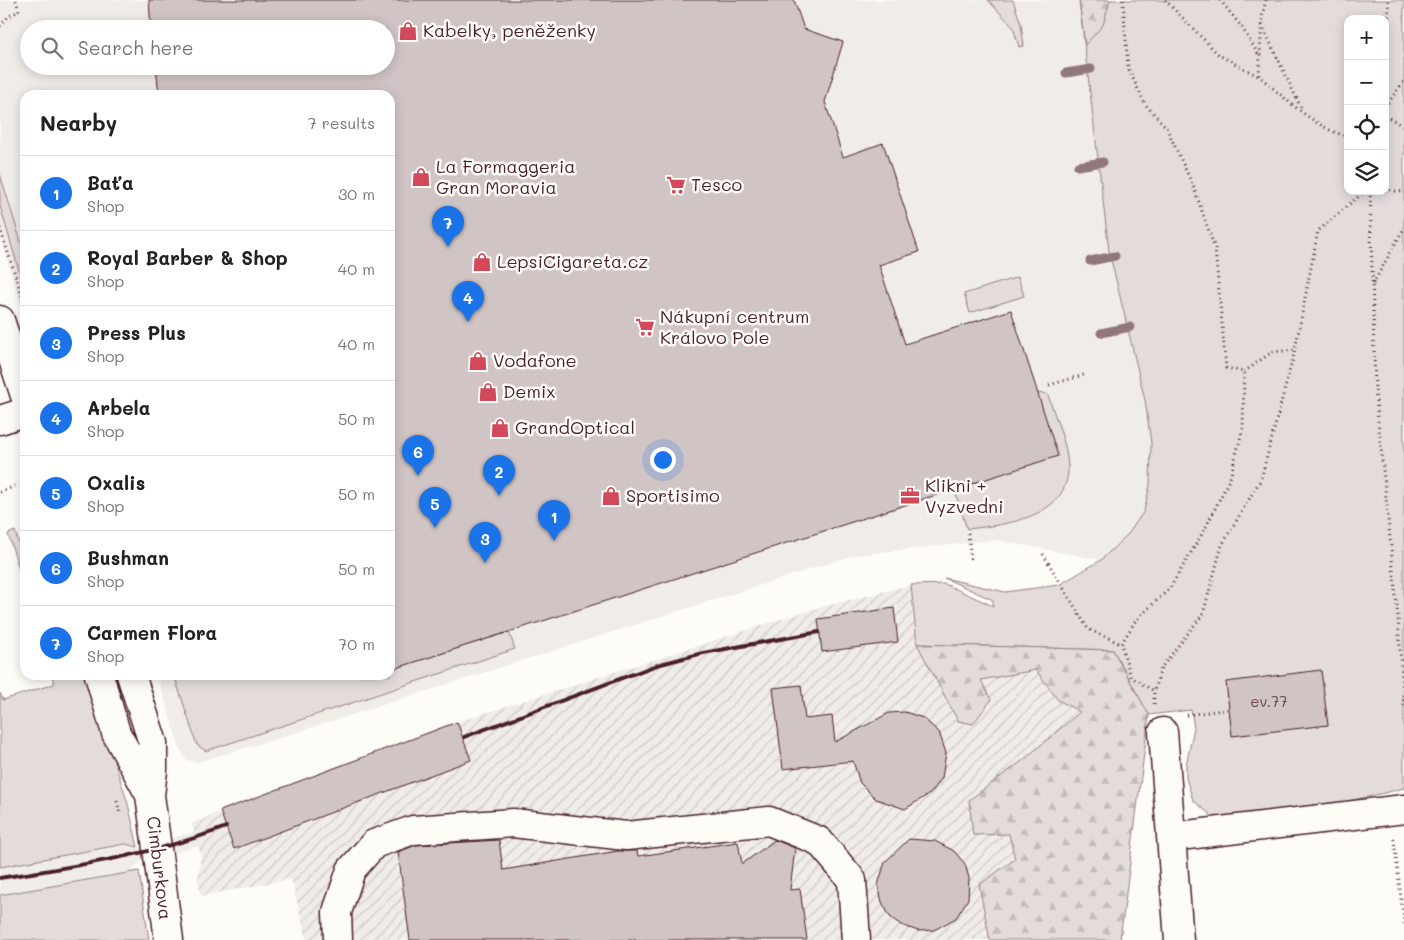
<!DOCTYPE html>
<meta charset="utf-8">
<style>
body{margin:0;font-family:Mali,sans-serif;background:#f6f6f6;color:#222}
.controls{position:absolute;right:15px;top:15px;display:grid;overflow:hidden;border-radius:10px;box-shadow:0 2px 12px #0003}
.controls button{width:45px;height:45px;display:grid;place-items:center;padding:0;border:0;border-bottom:1px solid #e0e0e0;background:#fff;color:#222;font:25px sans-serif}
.you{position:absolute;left:662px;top:459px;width:18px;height:18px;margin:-12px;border:4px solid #fff;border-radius:50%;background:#1a73e8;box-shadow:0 0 0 8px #1a73e833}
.badge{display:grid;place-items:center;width:32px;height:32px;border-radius:50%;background:#1a73e8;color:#fff;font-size:16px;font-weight:700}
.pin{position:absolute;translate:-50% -41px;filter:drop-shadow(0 1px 2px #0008)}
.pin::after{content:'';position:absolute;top:26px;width:18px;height:15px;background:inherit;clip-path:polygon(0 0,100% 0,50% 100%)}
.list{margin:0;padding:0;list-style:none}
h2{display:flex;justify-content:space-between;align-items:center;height:65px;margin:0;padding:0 20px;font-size:21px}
h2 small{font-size:16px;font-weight:400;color:#767676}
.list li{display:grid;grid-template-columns:32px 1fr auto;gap:15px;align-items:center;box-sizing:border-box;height:75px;padding:0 20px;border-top:1px solid #e0e0e0}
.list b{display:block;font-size:19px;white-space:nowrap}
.list p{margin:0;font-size:16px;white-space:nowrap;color:#767676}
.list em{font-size:16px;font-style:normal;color:#767676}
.icon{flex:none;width:28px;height:28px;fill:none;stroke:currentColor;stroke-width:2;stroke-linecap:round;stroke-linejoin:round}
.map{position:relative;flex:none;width:1404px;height:940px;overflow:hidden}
.search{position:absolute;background:#fff;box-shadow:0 2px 12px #0003;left:20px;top:20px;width:375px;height:55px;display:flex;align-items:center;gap:12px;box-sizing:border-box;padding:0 18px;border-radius:28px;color:#767676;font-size:19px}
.panel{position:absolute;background:#fff;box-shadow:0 2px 12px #0003;left:20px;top:90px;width:375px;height:590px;border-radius:15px}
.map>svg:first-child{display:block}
.built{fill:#f0ece8;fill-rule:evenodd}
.industrial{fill:url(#industrial-furrows)}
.green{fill:#e3dcda;stroke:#967e82;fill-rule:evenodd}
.forest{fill:url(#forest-firs);stroke:#967e82}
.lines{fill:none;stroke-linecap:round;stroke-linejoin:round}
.stream{stroke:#91777b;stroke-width:9}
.building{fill:#d0c5c4;stroke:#4a1f2b}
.minor-casing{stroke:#4a1f2b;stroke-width:31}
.path{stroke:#4a1f2b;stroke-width:3;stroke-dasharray:1 4;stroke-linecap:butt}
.minor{stroke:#fdfcf7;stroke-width:28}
.rail{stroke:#4a1f2b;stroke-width:4}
.labels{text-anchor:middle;stroke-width:5;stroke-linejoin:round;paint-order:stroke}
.number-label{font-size:15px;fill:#6c4851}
.poi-label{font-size:18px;fill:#4a1f2b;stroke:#fdfcf7;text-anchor:start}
.street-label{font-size:18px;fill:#4a1f2b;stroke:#fdfcf7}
</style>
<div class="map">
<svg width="1404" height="940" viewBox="0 0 1404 940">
<defs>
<pattern id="industrial-furrows" width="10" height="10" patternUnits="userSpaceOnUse" patternTransform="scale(1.25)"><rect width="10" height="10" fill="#f0ece8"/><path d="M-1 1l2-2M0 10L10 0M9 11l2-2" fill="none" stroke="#cfcac7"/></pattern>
<pattern id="forest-firs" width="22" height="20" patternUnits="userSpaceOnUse" patternTransform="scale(1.25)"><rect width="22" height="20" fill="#e3dcda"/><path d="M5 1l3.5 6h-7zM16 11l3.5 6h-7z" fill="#c4bcbb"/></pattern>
</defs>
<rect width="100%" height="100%" fill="#fdfcf7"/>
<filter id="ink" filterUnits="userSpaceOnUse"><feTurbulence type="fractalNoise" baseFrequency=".02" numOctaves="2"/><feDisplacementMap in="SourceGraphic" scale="10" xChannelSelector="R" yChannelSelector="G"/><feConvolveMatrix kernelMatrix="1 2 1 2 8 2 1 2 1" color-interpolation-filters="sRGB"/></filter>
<g filter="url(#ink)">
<path class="built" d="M0 0H1079L1109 251 1145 400 1151 443 1150 485 1144 511 1129 533 1101 560 996 540 855 555 272 740 197 762 187 760 180 749 157 675H390V95H25V317L0 237ZM29 29H386V66H29Z
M195 832 198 846 140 862 131 872 0 895V867L125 844 138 847Z"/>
<path class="industrial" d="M911 585 917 644 1113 650 1083 940H307L291 879 201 896 198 879 201 856 192 823 457 722 813 609Z"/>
<path class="green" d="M988 0H1013L1021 24 1024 46 1019 47 1013 27Z
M1079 0H1404V788C1342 804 1277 816 1213 817L1193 800 1186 778V765L1194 728 1191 710 1149 715 1113 650 917 644 911 585 945 584 993 606V600L944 578 1005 592 1059 585 1101 560 1129 533 1144 511 1150 485 1151 443 1145 400 1109 251ZM1348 19H1385V191H1348Z
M0 174 25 255V291L0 206Z
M1018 277 1024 296 970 313 964 294Z
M1044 393 1048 395C1055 417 1067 443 1068 466 1070 518 1004 525 967 529L954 489 1037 394Z
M15 531 25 562V588L8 534Z
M509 632 515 649 206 751 197 745 174 675H390V660L396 668Z
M52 675H87L128 804 138 847 125 844 0 867V693L3 700 54 684Z
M111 675H122L132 709 135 741H132Z
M139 871 149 940H0V895Z"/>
<path class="forest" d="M1079 0H1110L1103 25 1085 45Z
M917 644 1113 650 1149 715 1120 940H990L979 885 1015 859 1009 834 973 835 969 800 1022 761 1080 712 1058 700 1036 670 981 680 991 700 973 724 958 721Z"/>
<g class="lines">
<path class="stream" d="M1066 73 1091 69
M1078 166 1103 162
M1090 261 1115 256
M1101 333 1130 327"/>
</g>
<path class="building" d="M149 0H794L804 29 843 42 825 102 843 157 883 143 919 252 879 265 905 344 1011 310 1058 456 390 670V95H159L156 66H386V29H151Z
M894 608 898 642 822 652 818 619Z
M1321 670 1328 725 1232 736 1226 682Z
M801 685 805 719 832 716 835 742 889 713 905 712 923 718 939 732 946 753 942 778 931 793 905 809 876 799 860 783 853 761 783 769 773 688Z
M457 722 471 760 234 849 220 811Z
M909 839 935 841 954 851 965 864 969 878 968 899 956 918 934 930 918 931 901 925 890 917 882 902 878 885 885 862Z
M499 840 503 870 618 851H637L638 856 738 842 742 864 775 840 795 848 790 890 800 889 807 940H410L398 852 416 845Z"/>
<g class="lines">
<g class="minor-casing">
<path id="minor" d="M0 320 25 396
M0 420 25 412
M99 675 116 733 150 795
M131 675 153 743V770L150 795 169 940
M1163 732 1179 940
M1171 837 1404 809
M338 940 337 912 351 870 374 844 413 830 513 823 626 836 769 821 819 841 852 880 856 940"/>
</g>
<path class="path" d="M1123 0 1128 68 1145 104 1166 127 1194 188 1215 249 1226 368 1244 372 1243 428 1230 478 1205 529 1170 588 1136 620 1121 644 1131 677 1154 691
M1165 0 1219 55 1258 76
M1220 0 1241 26 1260 57
M1266 0 1262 16 1259 76C1280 94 1320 132 1348 136
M1262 25 1302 110
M0 26 9 16 19 11 16 0
M1385 26 1389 15 1388 0
M1385 107 1404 81
M1385 115 1404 127
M1385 190 1404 192
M1370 191 1375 390 1398 617 1404 709
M0 228 24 302
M1373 284 1404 228
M1244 372 1272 352 1295 350
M1049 385 1087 374
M0 492 16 486
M968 533 971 560
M1043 554 1088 629 1121 644
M1154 704V691L1161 668 1203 614 1222 545 1261 479 1295 350 1318 231 1365 191
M1187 715 1229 709
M117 801 120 814
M1394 839 1404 924"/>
<use href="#minor" class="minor"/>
<path class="rail" d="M464 737 657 665 703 653 819 632
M0 878C77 866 153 855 226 827"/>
</g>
</g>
<defs>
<g id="shop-bare" transform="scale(1.5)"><path d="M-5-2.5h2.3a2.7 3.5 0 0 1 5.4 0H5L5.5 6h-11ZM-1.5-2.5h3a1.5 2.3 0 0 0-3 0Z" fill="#d1495b" stroke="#fdfcf7" stroke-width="2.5" paint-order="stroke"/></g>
<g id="supermarket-bare" transform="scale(1.5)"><path d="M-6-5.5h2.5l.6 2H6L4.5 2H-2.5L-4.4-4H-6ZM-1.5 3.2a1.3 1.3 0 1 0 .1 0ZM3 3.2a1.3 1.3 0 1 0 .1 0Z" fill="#d1495b" stroke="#fdfcf7" stroke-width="2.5" paint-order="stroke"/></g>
<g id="office-bare" transform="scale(1.5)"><path d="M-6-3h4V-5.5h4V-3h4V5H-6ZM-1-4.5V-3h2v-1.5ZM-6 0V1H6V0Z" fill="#d1495b" stroke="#fdfcf7" stroke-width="2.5" paint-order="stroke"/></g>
</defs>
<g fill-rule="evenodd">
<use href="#shop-bare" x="408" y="31"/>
<use href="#shop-bare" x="421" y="177"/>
<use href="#supermarket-bare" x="676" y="185"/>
<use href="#shop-bare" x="482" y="262"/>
<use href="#supermarket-bare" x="645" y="327"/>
<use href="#shop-bare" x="478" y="361"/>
<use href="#shop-bare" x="488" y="392"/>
<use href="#shop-bare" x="500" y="428"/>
<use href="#shop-bare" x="611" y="496"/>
<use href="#office-bare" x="910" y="496"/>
</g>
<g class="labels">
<g class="number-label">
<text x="1269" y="707">ev.77</text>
</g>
<g class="poi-label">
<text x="423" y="37">Kabelky, peněženky</text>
<text x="436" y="173">La Formaggeria<tspan x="436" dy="21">Gran Moravia</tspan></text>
<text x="691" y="191">Tesco</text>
<text x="497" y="268">LepsiCigareta.cz</text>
<text x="660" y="323">Nákupní centrum<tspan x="660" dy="21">Královo Pole</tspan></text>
<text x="493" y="367">Vodafone</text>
<text x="503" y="398">Demix</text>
<text x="515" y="434">GrandOptical</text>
<text x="925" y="492">Klikni +<tspan x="925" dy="21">Vyzvedni</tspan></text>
<text x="626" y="502">Sportisimo</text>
</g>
<g class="street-label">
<text transform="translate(159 868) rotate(83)" y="6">Cimburkova</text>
</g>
</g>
</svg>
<div class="controls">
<button>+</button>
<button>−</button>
<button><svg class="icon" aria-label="locate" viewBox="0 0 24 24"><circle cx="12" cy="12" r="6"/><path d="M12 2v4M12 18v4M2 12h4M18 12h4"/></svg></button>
<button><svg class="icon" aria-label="layers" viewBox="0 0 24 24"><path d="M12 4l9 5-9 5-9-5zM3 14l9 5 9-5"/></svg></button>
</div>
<div class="you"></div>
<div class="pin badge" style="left:554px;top:541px">1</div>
<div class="pin badge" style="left:499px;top:496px">2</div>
<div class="pin badge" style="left:485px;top:563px">3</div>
<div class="pin badge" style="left:468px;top:322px">4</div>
<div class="pin badge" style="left:435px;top:528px">5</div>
<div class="pin badge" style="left:418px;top:476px">6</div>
<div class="pin badge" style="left:448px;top:247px">7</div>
<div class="search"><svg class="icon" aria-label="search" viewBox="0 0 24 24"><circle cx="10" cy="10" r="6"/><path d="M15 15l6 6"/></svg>Search here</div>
<section class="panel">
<h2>Nearby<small>7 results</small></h2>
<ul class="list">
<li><span class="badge">1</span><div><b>Baťa</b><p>Shop</p></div><em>30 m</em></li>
<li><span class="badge">2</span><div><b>Royal Barber &amp; Shop</b><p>Shop</p></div><em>40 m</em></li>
<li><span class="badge">3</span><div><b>Press Plus</b><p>Shop</p></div><em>40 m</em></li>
<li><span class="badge">4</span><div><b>Arbela</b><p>Shop</p></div><em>50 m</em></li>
<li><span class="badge">5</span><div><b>Oxalis</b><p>Shop</p></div><em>50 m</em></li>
<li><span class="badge">6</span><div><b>Bushman</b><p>Shop</p></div><em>50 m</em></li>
<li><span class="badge">7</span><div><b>Carmen Flora</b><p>Shop</p></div><em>70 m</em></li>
</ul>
</section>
</div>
